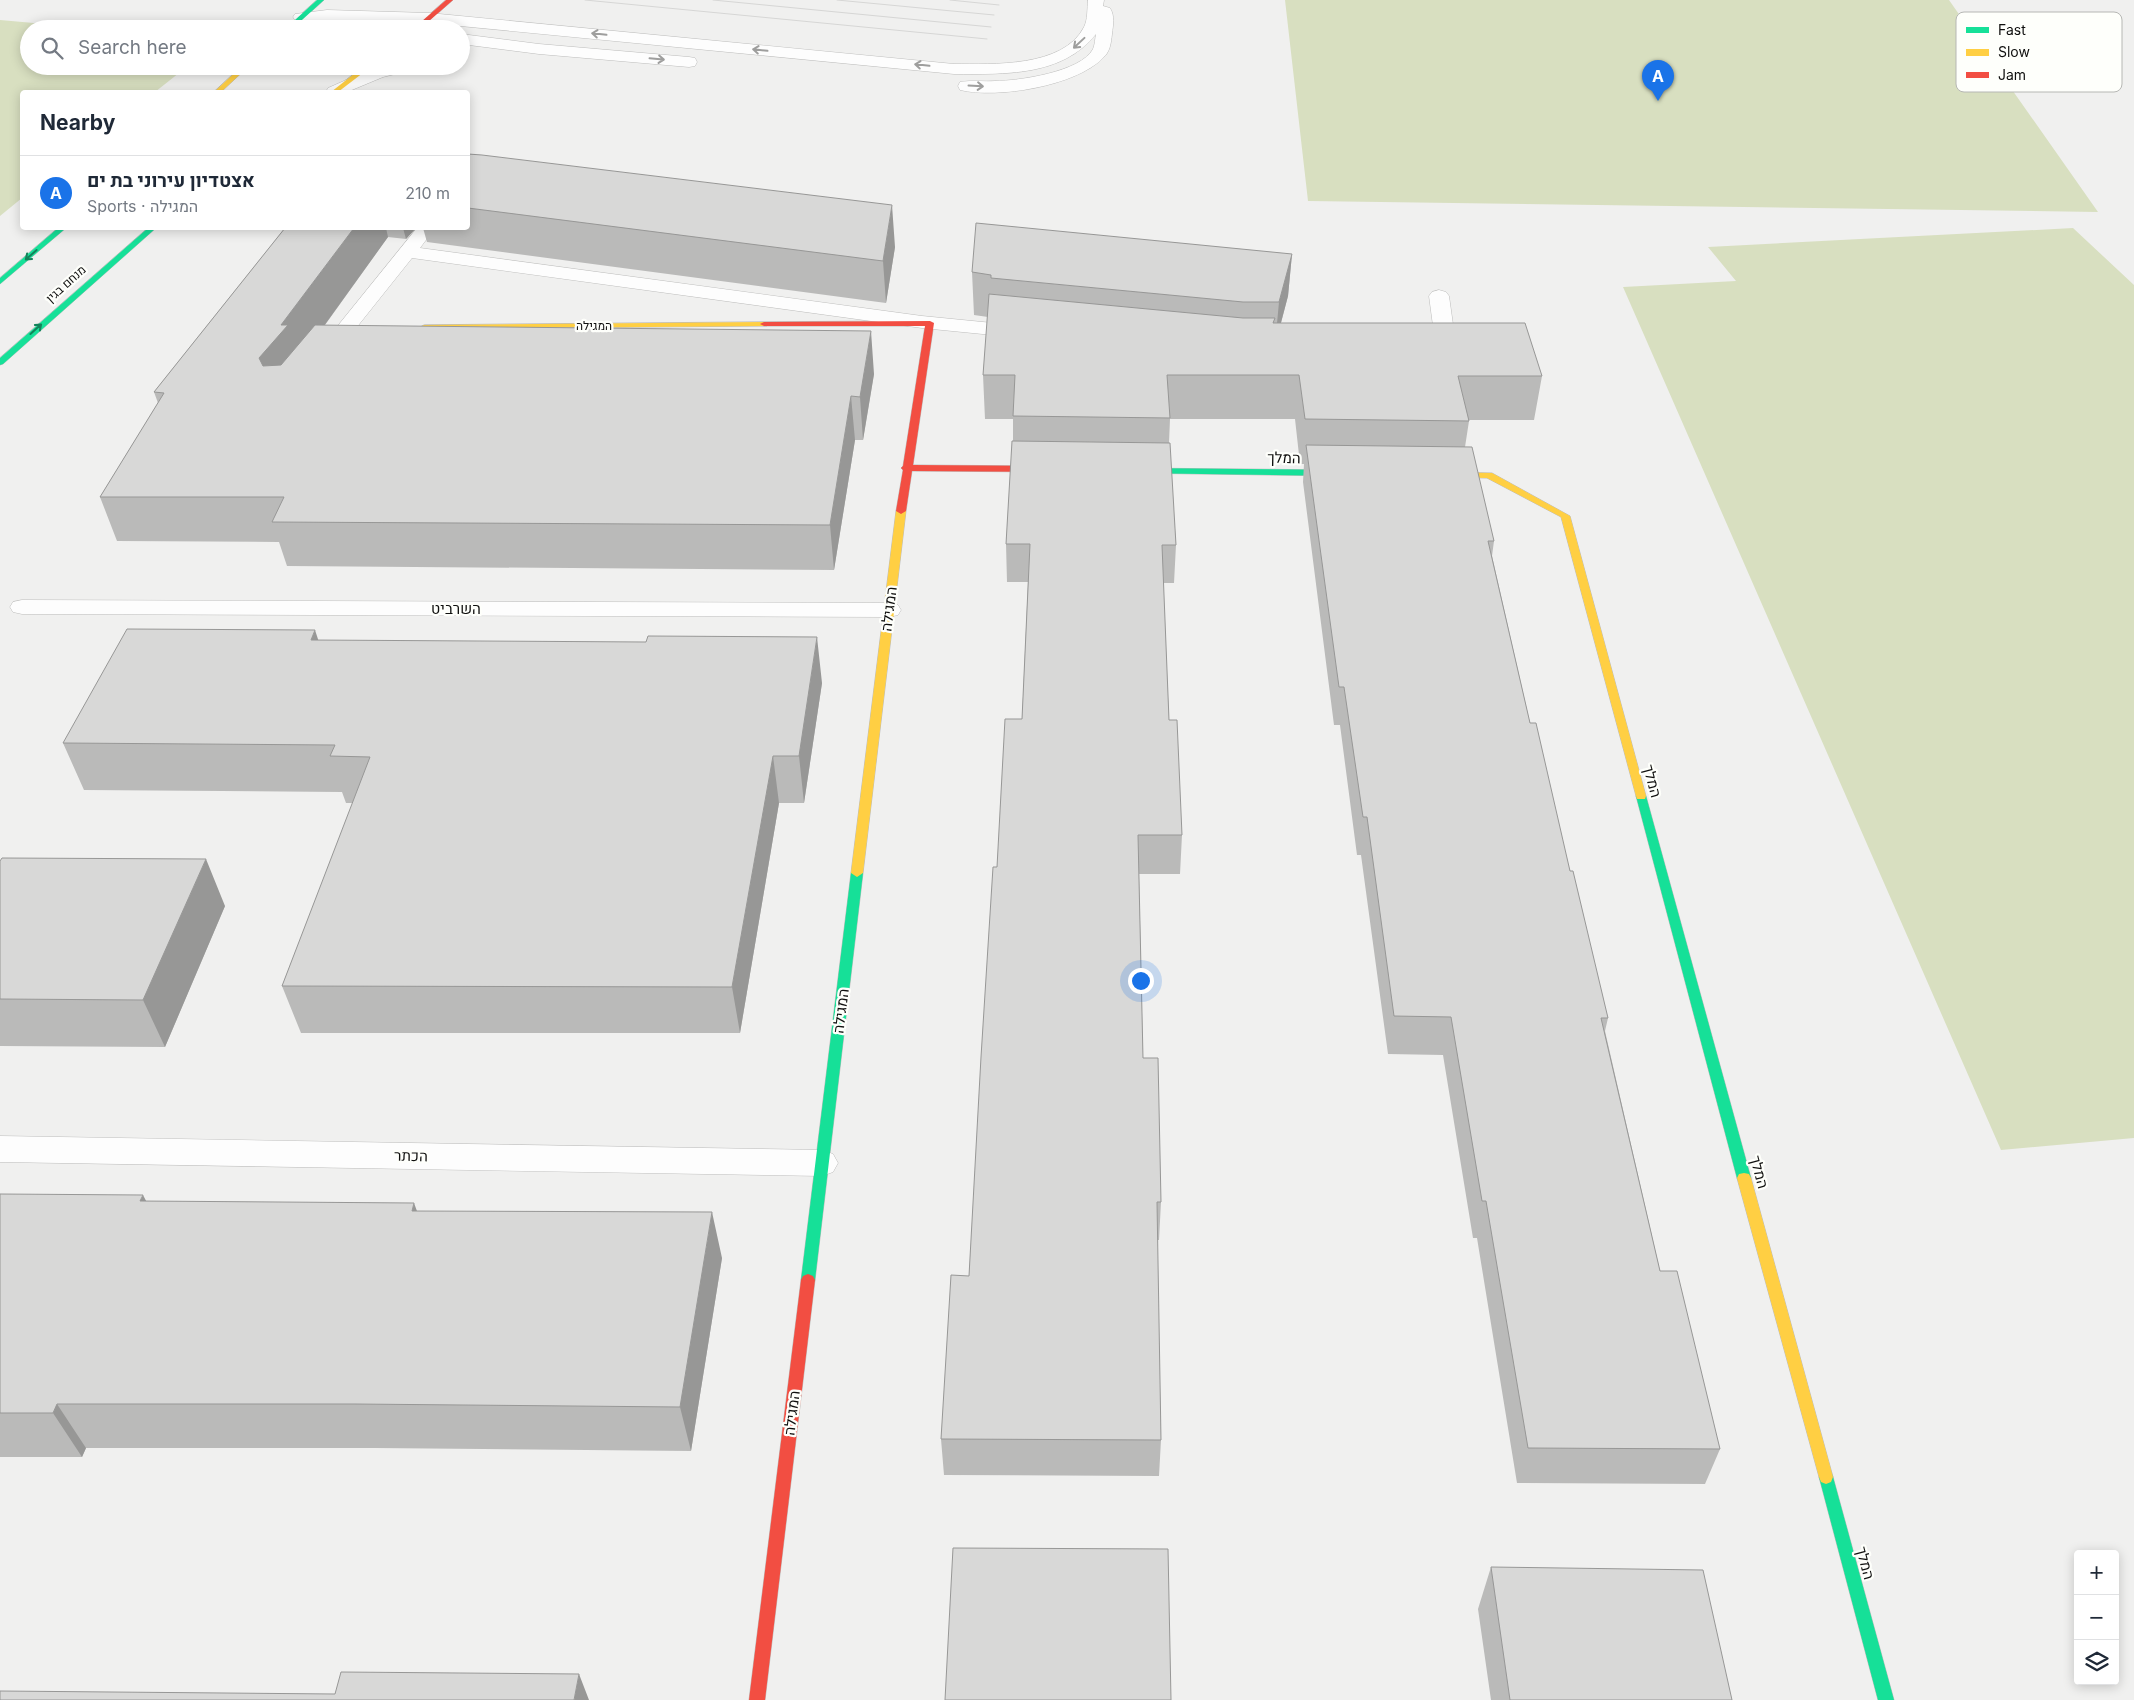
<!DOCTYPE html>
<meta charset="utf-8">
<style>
body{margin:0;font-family:Inter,Heebo,sans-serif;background:#f6f6f7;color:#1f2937}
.controls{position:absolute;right:15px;bottom:15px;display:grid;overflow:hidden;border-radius:5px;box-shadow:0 2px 12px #0003}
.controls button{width:45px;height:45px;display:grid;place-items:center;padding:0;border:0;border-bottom:1px solid #e0e1e3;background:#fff;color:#1f2937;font:25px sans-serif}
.you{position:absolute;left:1140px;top:980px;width:18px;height:18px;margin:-12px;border:4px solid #fff;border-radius:50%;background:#1a73e8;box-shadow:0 0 0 8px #1a73e833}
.badge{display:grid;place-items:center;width:32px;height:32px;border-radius:50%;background:#1a73e8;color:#fff;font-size:16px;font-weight:700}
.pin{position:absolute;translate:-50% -41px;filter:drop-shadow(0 1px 2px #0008)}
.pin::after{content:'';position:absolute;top:26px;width:18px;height:15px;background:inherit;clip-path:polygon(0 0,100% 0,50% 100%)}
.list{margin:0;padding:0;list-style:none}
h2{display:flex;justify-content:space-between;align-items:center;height:65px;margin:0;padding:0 20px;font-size:21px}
h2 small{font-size:16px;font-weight:400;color:#747a83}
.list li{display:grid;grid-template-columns:32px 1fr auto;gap:15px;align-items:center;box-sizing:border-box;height:75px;padding:0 20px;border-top:1px solid #e0e1e3}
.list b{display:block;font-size:19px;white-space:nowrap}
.list p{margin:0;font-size:16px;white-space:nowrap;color:#747a83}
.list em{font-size:16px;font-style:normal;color:#747a83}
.icon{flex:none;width:28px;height:28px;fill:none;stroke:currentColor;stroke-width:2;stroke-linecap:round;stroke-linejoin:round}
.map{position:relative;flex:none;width:2134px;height:1700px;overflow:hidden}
.search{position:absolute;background:#fff;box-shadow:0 2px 12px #0003;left:20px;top:20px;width:450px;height:55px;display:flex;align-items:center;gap:12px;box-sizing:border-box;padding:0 18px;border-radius:28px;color:#747a83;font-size:19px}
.panel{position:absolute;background:#fff;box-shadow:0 2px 12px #0003;left:20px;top:90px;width:450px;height:140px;border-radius:5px}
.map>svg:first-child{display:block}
.green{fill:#d8dfc0}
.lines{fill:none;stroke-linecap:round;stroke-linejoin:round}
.lane-casing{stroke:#bdbdbc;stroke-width:1}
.street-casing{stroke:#bdbdbc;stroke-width:1}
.fast-casing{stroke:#bdbdbc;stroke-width:1}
.slow-casing{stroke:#bdbdbc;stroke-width:1}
.jam-casing{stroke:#bdbdbc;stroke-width:1}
.lane{fill:#fdfdfd;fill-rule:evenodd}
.street{fill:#fdfdfd;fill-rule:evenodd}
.fast{fill:#16e098;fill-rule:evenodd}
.slow{fill:#ffcf43;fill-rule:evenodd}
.jam{fill:#f24e42;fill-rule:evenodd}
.tram{stroke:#d6d6d5;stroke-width:1}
.wall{fill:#babab9}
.shaded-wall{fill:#979796}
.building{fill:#d8d8d7;stroke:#979796}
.oneway{stroke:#9e9e9d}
.oneway2{stroke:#13825a}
.labels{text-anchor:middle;stroke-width:4.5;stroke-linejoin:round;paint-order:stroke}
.far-street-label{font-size:12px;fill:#0f0f0e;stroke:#fefffb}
.street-label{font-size:15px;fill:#0f0f0e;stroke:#fefffb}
.key{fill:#fefffb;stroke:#b6b7b4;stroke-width:1}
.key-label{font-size:14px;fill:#0f0f0e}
</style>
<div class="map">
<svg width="2134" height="1700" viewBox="0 0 2134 1700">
<rect width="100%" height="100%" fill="#f0f0ef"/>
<path class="green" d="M1285 0H1949L2098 212 1308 201Z
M0 20 101 29H29V66H176L179 73 155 92H22V198L0 216Z
M2073 228 2134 285V1138L2001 1150 1623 287 1736 281 1708 247Z"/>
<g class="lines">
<g class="lane-casing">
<path id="lane" d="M1088 0H1104L1103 6 1110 8C1115 16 1113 25 1112 34 1111 43 1110 52 1103 58 1076 86 997 99 960 90L958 86 960 82C971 80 984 82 995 81 1018 81 1081 72 1093 49 1095 44 1095 39 1096 34 1062 77 1004 74 954 74L429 23 295 20 293 17 295 14 327 10 429 13 954 64C992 64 1063 68 1084 27 1088 19 1087 9 1088 0Z
M461 34 539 44 689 57 695 58 697 62 695 66 689 67 539 54 461 44Z
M384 66H413L411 70 383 77 347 92H326L328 88 371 69Z"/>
</g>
<g class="street-casing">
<path id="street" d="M417 228H435L420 248 922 316 1023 326 1030 328 1033 332 1030 336 1023 338 922 328 412 258 333 357 326 359 319 357 316 353 319 349Z
M1439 290 1446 292 1449 296 1457 353 1454 357 1447 359 1433 357 1430 353 1436 348 1429 296 1432 292Z
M22 600 889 603 898 605 901 610 898 615 889 617 22 614 13 612 10 607 13 602Z
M0 1136 822 1150 833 1154 838 1163 833 1172 822 1176 0 1162Z"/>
</g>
<g class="fast-casing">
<path id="fast" d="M317 0H324L292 29H285Z
M58 228H66L0 284V278Z
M148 228H156L3 364 0 365V358Z
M1134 468 1341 470 1346 473 1341 476 1131 473V469Z
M1641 792 1646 796 1751 1178 1749 1182 1744 1183 1739 1182 1737 1178 1636 796Z
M857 869 863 873 815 1280 813 1284 808 1286 803 1284 801 1280 851 873Z
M1826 1470 1831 1472 1833 1477 1894 1700H1878L1819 1477 1821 1472Z"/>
</g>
<g class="slow-casing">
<path id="slow" d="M242 66H249L221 92H214Z
M364 66H372L338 92H331Z
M764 322 768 324 767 326 424 329 420 327 424 325Z
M1441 472 1492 473 1570 516 1646 796 1645 799H1637L1636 796 1561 517 1487 478 1438 477V473Z
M901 508 906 511 863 873 857 877 851 873 896 511Z
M1744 1173 1749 1174 1751 1178 1833 1477 1831 1482 1826 1484 1821 1482 1819 1477 1737 1178 1739 1174Z"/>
</g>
<g class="jam-casing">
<path id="jam" d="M446 0H453L420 29H413Z
M930 321 934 323 913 465 1048 466 1053 469 1048 472 912 471 906 511 901 514 896 511 903 470 901 468 903 466 925 326H764L760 324 764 322Z
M808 1274 813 1276 815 1280 765 1700H749L801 1280 803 1276Z"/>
</g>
<use href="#lane" class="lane"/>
<use href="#street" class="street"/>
<use href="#fast" class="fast"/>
<use href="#slow" class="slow"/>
<use href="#jam" class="jam"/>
<path class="tram" d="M585 0 987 39
M713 0 991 27
M837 0 994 15
M950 0 999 5"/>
</g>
<path class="wall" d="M468 154 895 247 886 303 427 242 423 228H468Z
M285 228H416L406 239 388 237 325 325 874 374 863 440H855L834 570 287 566 279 542 117 541 100 497 158 403 154 392Z
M1292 254 1288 296 1281 323 1542 376 1534 420H1468L1469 421 1465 447 1494 541 1492 556 1530 723 1570 871 1608 1018 1605 1031 1660 1271 1720 1449 1705 1484 1517 1483 1477 1238H1473L1443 1055 1388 1054 1361 855H1357L1340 725H1334L1303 482 1304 464H1300L1295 419H1170L1169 443 1176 545 1174 583H1163L1169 720 1182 835 1180 874H1139L1143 1058 1161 1202 1159 1240H1157L1161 1440 1159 1476 944 1475 941 1439 969 1276 997 867 1022 719 1028 582H1007L1006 544 1013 441V419H985L983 375 988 317 974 315 972 272Z
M318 640 822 683 804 803H779L740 1033H301L282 986 353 803H346L342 792 84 790 63 743Z
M0 861 225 906 165 1047 0 1046Z
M0 1194 146 1201 417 1211 722 1258 691 1451 375 1448H86L82 1457H0Z
M1491 1567 1732 1700H1491L1478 1609Z"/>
<path class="shaded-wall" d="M892 205 895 247 886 303 883 261Z
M354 228H386L388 237 298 362 272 401 259 358 281 325Z
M403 228H416L406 239Z
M1292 254 1288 296 1275 345 1279 302Z
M871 331 874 374 863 440 860 397Z
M851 396 855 440 834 570 830 525Z
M315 630 330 676 311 640Z
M817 637 822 683 804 803 799 756Z
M773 756 779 803 740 1033 732 987Z
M206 859 225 906 165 1047 143 1000Z
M143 1195 167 1241 140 1201Z
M414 1203 431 1249 412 1211Z
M712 1212 722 1258 691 1451 680 1407Z
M57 1404 86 1448 82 1457 53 1413Z
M579 1674 589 1700H574Z"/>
<path class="building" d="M468 154 482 155 892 205 883 261 468 208Z
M976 223 1292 254 1279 302H1243L991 278V275L972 272Z
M285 228H354L281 325H288L259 358 263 366 281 365 315 325 871 331 860 397 851 396 830 525 272 522 284 497H100L164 393 154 392Z
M989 294 1243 318H1275L1273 323H1525L1542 376H1458L1469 421 1305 419 1299 375H1167L1170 418 1013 416 1015 375H983Z
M1012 441 1170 443 1176 545H1162L1169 720H1177L1182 835H1138L1143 1058H1158L1161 1202H1157L1161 1440 941 1439 951 1275 969 1276 981 1057 993 867H997L1005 719H1022L1030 544H1006Z
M1306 445 1472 447 1494 541H1488L1530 723H1536L1570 871H1573L1608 1018H1601L1660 1271H1677L1720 1449 1528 1448 1486 1201H1482L1451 1017 1394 1016 1367 817H1363L1344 687H1339Z
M127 629 315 630 311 640 646 642 648 636 817 637 799 756H773L732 987 282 986 370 757 330 756 335 745 63 743Z
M2 858 206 859 143 1000 0 999V861Z
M0 1194 143 1195 140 1201 414 1203 412 1211 712 1212 680 1407 355 1404H57L53 1413H0Z
M953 1548 1168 1549 1171 1700H945Z
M1491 1567 1703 1570 1732 1700H1510Z
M341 1672 579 1674 574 1700H0V1691L335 1694Z"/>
<defs><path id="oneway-shaft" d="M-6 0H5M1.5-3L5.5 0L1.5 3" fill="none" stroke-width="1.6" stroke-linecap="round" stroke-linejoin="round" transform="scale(1.25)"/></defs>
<g class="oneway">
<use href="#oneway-shaft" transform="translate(599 34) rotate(-174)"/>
<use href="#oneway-shaft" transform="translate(1079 43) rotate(137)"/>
<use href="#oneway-shaft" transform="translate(760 50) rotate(-174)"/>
<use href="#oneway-shaft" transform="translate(657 59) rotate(5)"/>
<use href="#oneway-shaft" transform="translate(922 65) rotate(-174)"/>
<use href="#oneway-shaft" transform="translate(976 86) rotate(3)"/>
</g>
<g class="oneway2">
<use href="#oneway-shaft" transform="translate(31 255) rotate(139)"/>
<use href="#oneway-shaft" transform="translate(36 329) rotate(-42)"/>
</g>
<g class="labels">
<g class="far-street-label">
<text transform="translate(66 284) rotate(-42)" y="4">מנחם בגין</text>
<text x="594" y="330">המגילה</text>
</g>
<g class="street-label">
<text transform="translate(1284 458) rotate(1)" y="5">המלך</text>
<text x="456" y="614">השרביט</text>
<text transform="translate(889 609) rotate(-83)" y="5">המגילה</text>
<text transform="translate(1652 781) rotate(75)" y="5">המלך</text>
<text transform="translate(841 1011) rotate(-83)" y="5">המגילה</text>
<text transform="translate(411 1156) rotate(1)" y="5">הכתר</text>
<text transform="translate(1759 1172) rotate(75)" y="5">המלך</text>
<text transform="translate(792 1413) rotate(-83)" y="5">המגילה</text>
<text transform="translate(1865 1563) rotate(75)" y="5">המלך</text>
</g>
</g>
<rect x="1956" y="12" width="166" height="80" rx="8" class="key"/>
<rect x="1966" y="27" width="23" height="6" fill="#16e098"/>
<rect x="1966" y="49" width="23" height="7" fill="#ffcf43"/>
<rect x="1966" y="72" width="23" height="6" fill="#f24e42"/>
<g class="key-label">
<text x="1998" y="35">Fast</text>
<text x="1998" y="57">Slow</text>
<text x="1998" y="80">Jam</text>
</g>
</svg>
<div class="controls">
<button>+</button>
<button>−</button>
<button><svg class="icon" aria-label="layers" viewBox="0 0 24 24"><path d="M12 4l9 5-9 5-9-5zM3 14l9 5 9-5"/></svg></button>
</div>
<div class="you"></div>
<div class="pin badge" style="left:1658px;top:101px">A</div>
<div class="search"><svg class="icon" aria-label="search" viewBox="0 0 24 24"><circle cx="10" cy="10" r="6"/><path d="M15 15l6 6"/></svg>Search here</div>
<section class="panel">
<h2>Nearby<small></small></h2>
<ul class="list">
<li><span class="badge">A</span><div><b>אצטדיון עירוני בת ים</b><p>Sports · המגילה</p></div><em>210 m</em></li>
</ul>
</section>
</div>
